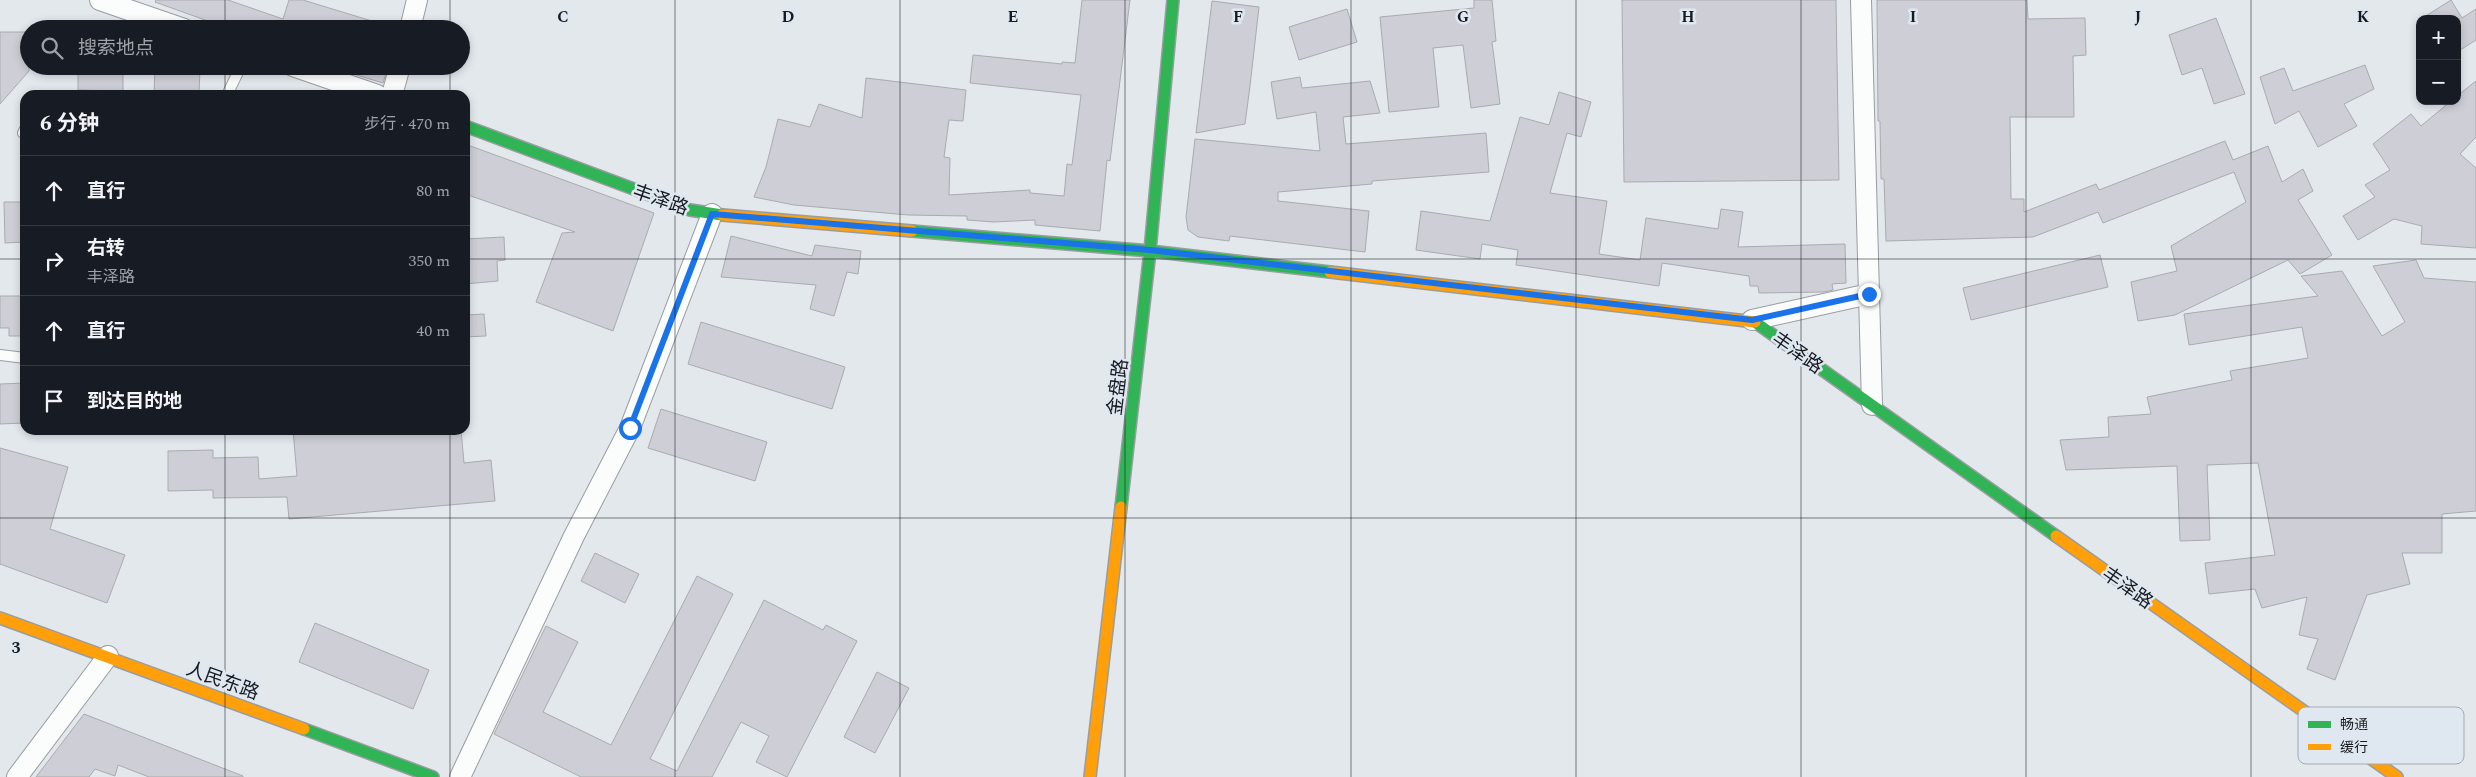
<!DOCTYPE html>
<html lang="zh">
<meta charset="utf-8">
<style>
body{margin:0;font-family:Spectral,"Noto Sans SC",serif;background:#20242c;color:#f1f3f6}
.controls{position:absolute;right:15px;top:15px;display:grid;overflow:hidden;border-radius:10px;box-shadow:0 2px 8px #0003}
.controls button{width:45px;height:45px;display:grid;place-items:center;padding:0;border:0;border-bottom:1px solid #363941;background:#171b24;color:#f1f3f6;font:25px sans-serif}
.stop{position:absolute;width:15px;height:15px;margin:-11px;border:4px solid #1a73e8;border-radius:50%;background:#fff}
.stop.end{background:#1a73e8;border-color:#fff;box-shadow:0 1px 5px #0008}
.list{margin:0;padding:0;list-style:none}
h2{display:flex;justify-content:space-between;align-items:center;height:65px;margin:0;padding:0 20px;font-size:21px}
h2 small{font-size:16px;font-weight:400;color:#9ea1a6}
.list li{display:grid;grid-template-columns:32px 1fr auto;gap:15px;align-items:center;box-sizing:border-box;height:70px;padding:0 20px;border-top:1px solid #363941}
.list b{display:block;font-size:19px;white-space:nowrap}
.list p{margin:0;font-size:16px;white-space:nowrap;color:#9ea1a6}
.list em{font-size:16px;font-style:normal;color:#9ea1a6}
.icon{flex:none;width:28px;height:28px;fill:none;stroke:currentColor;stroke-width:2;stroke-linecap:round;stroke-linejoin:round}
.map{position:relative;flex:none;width:2476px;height:777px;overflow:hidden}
.search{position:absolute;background:#171b24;box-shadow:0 2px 8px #0003;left:20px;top:20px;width:450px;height:55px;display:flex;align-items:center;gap:12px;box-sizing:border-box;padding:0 18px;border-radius:28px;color:#9ea1a6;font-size:19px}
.panel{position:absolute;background:#171b24;box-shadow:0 2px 8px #0003;left:20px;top:90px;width:450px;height:345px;border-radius:15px}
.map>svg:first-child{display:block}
.building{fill:#ceced6;stroke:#a9abaf}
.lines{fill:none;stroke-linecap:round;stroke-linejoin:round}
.lane-casing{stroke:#999da1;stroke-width:12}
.street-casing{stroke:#999da1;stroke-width:22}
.fast-casing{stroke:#999da1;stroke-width:14}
.slow-casing{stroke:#999da1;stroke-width:14}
.lane{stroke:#fbfcfc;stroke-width:10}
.street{stroke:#fbfcfc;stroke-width:20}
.fast{stroke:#30b455;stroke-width:11}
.slow{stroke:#ff9f0a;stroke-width:11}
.route{stroke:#1a73e8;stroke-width:6}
.grid{fill:none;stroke:#171a1e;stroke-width:1;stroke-opacity:0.55}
.labels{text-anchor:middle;stroke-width:5;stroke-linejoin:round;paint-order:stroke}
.street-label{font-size:19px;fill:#171a1e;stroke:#dfe8f1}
.key{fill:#dfe8f1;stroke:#a3aab2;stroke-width:1}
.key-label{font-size:14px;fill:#171a1e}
.grid-label{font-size:16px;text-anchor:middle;font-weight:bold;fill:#171a1e;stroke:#dfe8f1;stroke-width:5;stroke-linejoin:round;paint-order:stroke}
</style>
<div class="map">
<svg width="2476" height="777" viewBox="0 0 2476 777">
<rect width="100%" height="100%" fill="#e3e8ed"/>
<path class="building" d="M156 0H228L283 19 289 0H303L385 25 384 29H230L155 2Z
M1082 0H1130L1110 161 1107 160 1100 231 1035 225V220L994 222 967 220V216L908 215 794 205 754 197 766 167 778 119 810 127 819 104 862 118 866 78 966 90 963 121 949 120 944 157 950 158 949 195 1030 190V193L1064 196 1067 164 1072 165 1081 95 970 83 973 55 1062 64V62L1075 63Z
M1474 0H1492L1496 41 1492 42 1500 104 1471 108 1463 45 1433 48 1439 107 1389 112 1380 17 1474 8Z
M1622 0H1836L1839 180 1624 182Z
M1877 0H2027L2028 19 2085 18 2086 55 2073 56 2074 117H2010L2011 199H2024V212L2096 184 2099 190 2225 141 2233 160 2268 146 2282 182 2303 169 2313 191 2298 200 2332 255 2300 274 2288 260 2175 315 2138 321 2131 282 2177 271 2171 246 2246 202 2234 172 2103 223 2098 212 2033 237 1886 241 1884 179H1881L1880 121H1878Z
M2451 0 2462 18 2476 9V40L2457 52V20L2460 19H2421Z
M1212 1 1259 7 1250 86 1245 124 1196 133Z
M1347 9 1357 42 1299 60 1289 27Z
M2216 18 2245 94 2214 104 2202 68 2182 75 2169 35Z
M0 32H29V71L0 104Z
M2365 65 2374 89 2344 104 2357 126 2318 147 2299 111 2275 124 2260 77 2284 68 2293 91Z
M78 66H123V91L78 90Z
M341 66H388L383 83 340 70Z
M155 67 200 68 199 95H154Z
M1300 77 1302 88 1370 81 1380 113 1343 117 1346 144 1486 133 1489 172 1372 181V184L1278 192V201L1369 211 1365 252 1230 236 1229 241 1198 237 1188 230 1186 217 1195 139 1320 151 1316 112 1277 119 1271 82Z
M2476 81V137L2460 154 2476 168V248L2421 244 2422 226 2394 219 2358 240 2343 216 2375 197 2365 185 2390 170 2373 144 2411 114 2421 126 2451 101H2457V96Z
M1559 92 1591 102 1581 137 1567 133 1550 193 1607 201 1599 254 1640 260 1646 218 1718 229 1721 209 1743 212 1738 247 1845 244 1846 283 1832 284 1833 290 1823 292 1759 293 1758 286H1750L1749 276 1662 263 1659 286 1516 265 1518 250 1482 244 1480 259 1416 250 1421 211 1490 221 1520 117 1549 125Z
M465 144 654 213 613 331 536 302 562 233 575 232 465 194Z
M4 202H25V242L5 243Z
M731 236 812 256 815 245 861 251 858 274 847 272 834 316 810 309 816 285 721 277Z
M504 237 505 260 497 261 498 281 465 284V239Z
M2100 255 2108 287 1971 320 1963 288Z
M2416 260 2424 278 2476 282V511L2442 514V553H2402L2410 584 2367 595 2335 680 2307 669 2318 639 2299 635 2307 597 2262 608 2255 589 2209 594 2205 563 2275 555 2258 463 2207 465 2210 540 2180 541 2177 466 2066 470 2060 440 2109 437 2108 417 2151 414 2147 397 2232 380 2230 371 2308 358 2302 327 2189 345 2184 314 2318 296 2301 276 2342 271 2382 336 2405 322 2373 266Z
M0 296H25V336H9V328H0Z
M484 314 486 336 465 337V315Z
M701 322 845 367 832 409 688 364Z
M25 383V423L0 424V384Z
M661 409 767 442 755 481 648 448Z
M293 430H461L464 463 491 460 495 501 289 519 287 497 213 498V490L168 491V451L213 450V458L258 457 259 479 297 476Z
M0 448 68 467 50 529 125 555 107 603 0 564Z
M595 553 639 574 625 603 581 581Z
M697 576 733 594 650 759 677 771 764 600 823 630 826 625 857 641 787 777 756 762 769 736 741 722 712 777H581L494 734 546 626 578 642 543 712 611 745Z
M315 623 429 670 413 709 299 662Z
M877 672 909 688 875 753 844 737Z
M84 714 243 776V777H149L118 765 115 776 95 769 89 777H36Z"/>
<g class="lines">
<g class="lane-casing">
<path id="lane" d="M227 95 241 66
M23 133 25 129
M0 355 25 358"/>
</g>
<g class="street-casing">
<path id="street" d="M100 0 184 29
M1861 0 1872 405
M410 29 417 0
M293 66 377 95
M392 95 400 66
M1752 320 1869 294
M17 777 108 656
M460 777 574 536 630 428 712 214"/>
</g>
<g class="fast-casing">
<path id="fast" d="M465 126 690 210 722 215
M912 231 1150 251 1330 272
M1755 322 2056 536
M1121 507 1150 251 1173 0
M304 729 433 777"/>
</g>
<g class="slow-casing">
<path id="slow" d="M722 215 912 231
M1330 272 1755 322
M2056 536 2397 777
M0 618 304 729
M1090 777 1121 507"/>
</g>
<use href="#lane" class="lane"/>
<use href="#street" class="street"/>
<use href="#fast" class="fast"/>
<use href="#slow" class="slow"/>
</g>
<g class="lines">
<path class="route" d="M630 428 712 214 1150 250 1752 320 1869 294"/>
</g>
<path class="grid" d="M225 0V29M450 0V29M675 0V777M900 0V777M1125 0V777M1351 0V777M1576 0V777M1801 0V777M2026 0V777M2251 0V777M225 66V95M450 66V95M0 259H25M465 259H2476M225 430V777M450 430V777M0 518H2476"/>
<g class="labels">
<g class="street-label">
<text transform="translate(661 199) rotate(19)" y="7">丰泽路</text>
<text transform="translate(1798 352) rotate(35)" y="7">丰泽路</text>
<text transform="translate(1117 387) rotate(-83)" y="7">金盘路</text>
<text transform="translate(2128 587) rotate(35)" y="7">丰泽路</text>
<text transform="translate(223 680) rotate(20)" y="7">人民东路</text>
</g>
</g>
<rect x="2298" y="707" width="166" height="57" rx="8" class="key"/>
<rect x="2308" y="721" width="23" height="7" fill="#30b455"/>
<rect x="2308" y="744" width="23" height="6" fill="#ff9f0a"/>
<g class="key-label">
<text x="2340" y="729">畅通</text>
<text x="2340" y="752">缓行</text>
</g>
<g class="grid-label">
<text x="563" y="22">C</text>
<text x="788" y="22">D</text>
<text x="1013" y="22">E</text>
<text x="1238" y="22">F</text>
<text x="1463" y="22">G</text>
<text x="1688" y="22">H</text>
<text x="1913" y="22">I</text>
<text x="2138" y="22">J</text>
<text x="2363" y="22">K</text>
<text x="16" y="653">3</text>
</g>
</svg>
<div class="controls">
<button>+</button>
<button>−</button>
</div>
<div class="stop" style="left:630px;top:428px"></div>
<div class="stop end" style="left:1869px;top:294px"></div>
<div class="search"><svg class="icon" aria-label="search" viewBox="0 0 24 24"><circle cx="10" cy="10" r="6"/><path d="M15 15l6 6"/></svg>搜索地点</div>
<section class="panel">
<h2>6 分钟<small>步行 · 470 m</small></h2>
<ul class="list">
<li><svg class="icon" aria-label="ahead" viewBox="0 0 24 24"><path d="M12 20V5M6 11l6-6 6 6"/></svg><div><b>直行</b></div><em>80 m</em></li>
<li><svg class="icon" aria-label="right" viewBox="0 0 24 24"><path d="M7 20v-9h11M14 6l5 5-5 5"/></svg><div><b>右转</b><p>丰泽路</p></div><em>350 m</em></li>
<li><svg class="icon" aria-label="ahead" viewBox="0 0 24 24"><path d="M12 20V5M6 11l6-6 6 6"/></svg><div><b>直行</b></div><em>40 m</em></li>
<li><svg class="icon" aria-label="arrive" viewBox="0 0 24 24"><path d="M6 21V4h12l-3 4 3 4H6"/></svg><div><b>到达目的地</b></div></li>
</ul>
</section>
</div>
